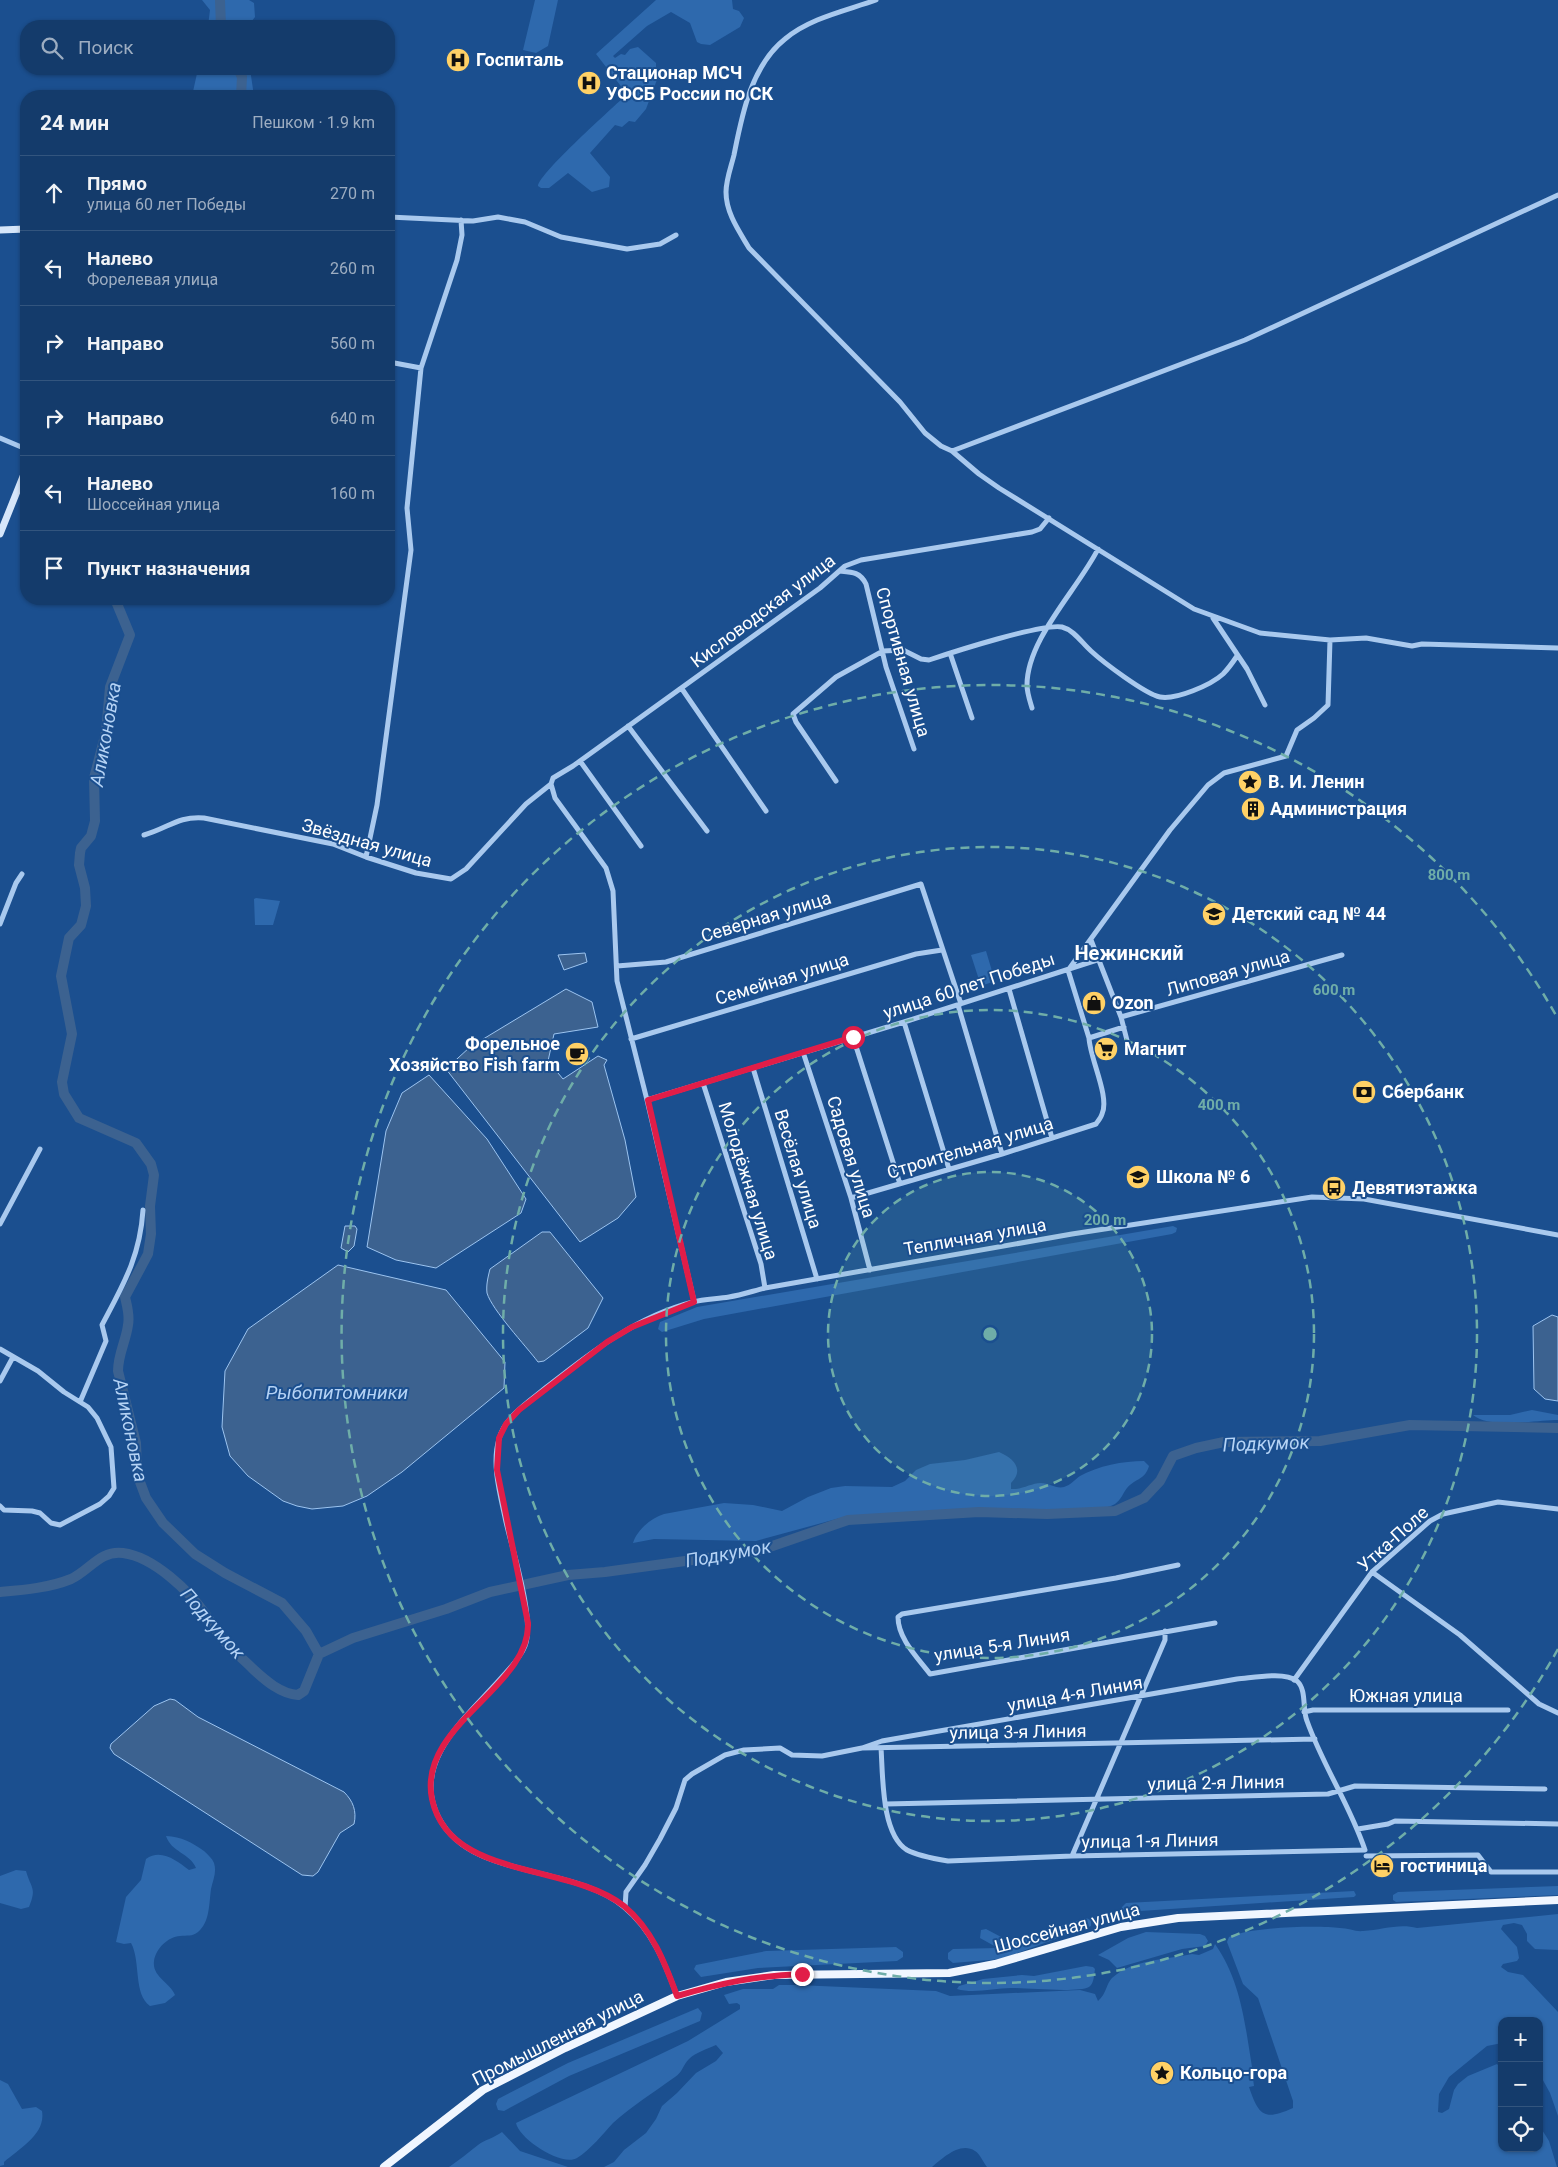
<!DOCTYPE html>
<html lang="ru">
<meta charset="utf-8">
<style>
body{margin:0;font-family:Roboto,sans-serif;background:#214673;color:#f1f3f6}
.controls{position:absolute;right:15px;bottom:15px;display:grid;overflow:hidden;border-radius:10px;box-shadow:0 1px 4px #0004}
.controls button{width:45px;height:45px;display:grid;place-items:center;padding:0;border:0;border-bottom:1px solid #33557e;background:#143b6b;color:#f1f3f6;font:25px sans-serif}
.stop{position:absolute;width:15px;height:15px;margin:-11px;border:4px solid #e11d48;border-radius:50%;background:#fff}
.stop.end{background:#e11d48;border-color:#fff;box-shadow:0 1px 5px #0008}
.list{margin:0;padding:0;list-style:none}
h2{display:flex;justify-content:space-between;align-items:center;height:65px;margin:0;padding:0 20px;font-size:21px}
h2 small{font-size:16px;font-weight:400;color:#9dadc1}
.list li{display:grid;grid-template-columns:32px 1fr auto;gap:15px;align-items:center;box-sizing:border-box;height:75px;padding:0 20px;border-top:1px solid #33557e}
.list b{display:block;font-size:19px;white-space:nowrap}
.list p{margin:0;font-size:16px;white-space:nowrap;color:#9dadc1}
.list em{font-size:16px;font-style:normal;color:#9dadc1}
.icon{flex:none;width:28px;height:28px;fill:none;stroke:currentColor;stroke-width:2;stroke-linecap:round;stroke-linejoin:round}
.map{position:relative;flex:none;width:1558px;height:2167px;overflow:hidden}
.search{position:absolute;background:#143b6b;box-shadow:0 1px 4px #0004;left:20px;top:20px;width:375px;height:55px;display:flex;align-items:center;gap:12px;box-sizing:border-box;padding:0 18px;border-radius:20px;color:#9dadc1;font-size:19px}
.panel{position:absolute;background:#143b6b;box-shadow:0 1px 4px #0004;left:20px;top:90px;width:375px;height:515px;border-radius:20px}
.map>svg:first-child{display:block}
.green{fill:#2e69ad}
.water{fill:#3c6290;stroke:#9cc4f0}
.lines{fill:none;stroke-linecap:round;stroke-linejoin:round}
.river{stroke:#3c6290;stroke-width:10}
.street{stroke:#a9c9ee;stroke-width:5}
.secondary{stroke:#d6e6fa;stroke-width:7}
.primary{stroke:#f0f6ff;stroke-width:8}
.route{stroke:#e11d48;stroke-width:6}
.ring{fill:none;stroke:#6fada8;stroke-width:2.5;stroke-dasharray:9 6}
.labels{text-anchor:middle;stroke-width:4;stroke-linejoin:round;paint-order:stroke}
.poi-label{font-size:18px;font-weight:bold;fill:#fff;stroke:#1b4f8f;text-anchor:start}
.street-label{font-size:18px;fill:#fff;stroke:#1b4f8f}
.water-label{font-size:19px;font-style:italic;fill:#b5d3f5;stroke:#1b4f8f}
.quarter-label{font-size:20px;font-weight:bold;fill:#fff;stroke:#1b4f8f}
.centre{fill:#6fada8;stroke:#1b4f8f;stroke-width:2.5}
.ring-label{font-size:15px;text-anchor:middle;font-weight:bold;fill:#6fada8;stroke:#1b4f8f;stroke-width:4;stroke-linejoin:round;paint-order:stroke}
</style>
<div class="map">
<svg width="1558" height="2167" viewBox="0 0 1558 2167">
<rect width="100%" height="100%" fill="#1b4f8f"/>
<path class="green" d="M202 0H249L254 3 255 17 248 26H208L210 10Z
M535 0H558L548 46 536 53 523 50Z
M656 0H732L733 9 739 11 744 18 740 27 710 45 701 44 697 42 690 23 671 12 647 26 613 56 615 58 621 54 625 55 630 49 638 47 656 63V70L654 72 658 77 646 109 635 122 629 121 622 127 615 125 590 153 610 177 609 187 592 192 568 173 549 188H541L538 186C540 172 613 108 627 94L596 54Z
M198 69H250L254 96H192Z
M256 898 280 901 273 925H255L254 899Z
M986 951 995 981 981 986 971 955Z
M1173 1226 1177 1228 1176 1232 1172 1234 704 1319 662 1332 658 1329 660 1322 697 1307Z
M1532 1410 1558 1415V1420C1536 1420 1489 1429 1473 1415H1510Z
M999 1452C1013 1458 1025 1469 1011 1483V1489C1022 1490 1031 1483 1041 1483 1049 1483 1056 1489 1064 1487 1071 1485 1074 1480 1080 1476 1098 1466 1123 1461 1144 1461L1149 1466C1145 1480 1136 1478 1127 1488 1123 1493 1121 1500 1115 1504 1110 1507 1102 1508 1096 1510L960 1509 934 1516 878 1514 840 1518 756 1541 654 1539 633 1543C637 1530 651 1518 664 1514L724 1503 753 1505 782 1511 808 1497 831 1488 845 1486 892 1487 905 1481 916 1470 930 1464 965 1460Z
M166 1836C182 1837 191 1842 204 1851 208 1855 212 1858 214 1863 217 1872 213 1880 211 1889 209 1903 210 1922 198 1932 192 1937 187 1935 180 1936 168 1937 156 1948 154 1961 152 1977 170 1982 175 1995L165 2003 150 2006C133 1994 141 1961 131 1943L124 1944 116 1942 126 1897 141 1880 146 1859C161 1848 177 1861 189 1870L196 1868C190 1853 171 1852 166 1836Z
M16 1870 26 1871C31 1889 37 1887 29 1907L21 1909 0 1903V1876Z
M1558 1886V1895L1396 1902 1393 1900V1895L1398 1892Z
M1354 1891 1356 1895 1354 1897 1125 1912 1121 1910 1122 1907 1126 1903Z
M1558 1914V1950L1535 1949 1527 1941V1934L1522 1925 1514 1923 1503 1925 1501 1929 1517 1947 1519 1958 1517 1961 1503 1964 1501 1967 1508 1972 1523 1975 1558 2012V2116L1550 2093 1539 2073V2021H1502V2043L1487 2046 1449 2077 1439 2094 1438 2112 1442 2113 1449 2109 1454 2090 1458 2084 1468 2076 1497 2064 1502 2069V2148H1539V2125L1549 2141 1557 2167H987C983 2162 980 2154 975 2151 960 2141 942 2159 932 2167H604L614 2162 624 2150 646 2133 656 2119 662 2106 677 2093 696 2073 716 2061 723 2053 716 2045C707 2049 695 2053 689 2059 683 2065 682 2073 675 2077 654 2092 632 2106 613 2123 603 2134 590 2150 577 2158 562 2167 519 2139 516 2123L688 2041 740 2009V2005L737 2003 729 2004 724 1995 743 1989H773L779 1985H797L936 1991 950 1996 1080 1990 1095 1994 1098 2001C1107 1993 1106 1984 1112 1978 1133 1959 1166 1960 1192 1954L1199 1955 1213 1949 1215 1944C1241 1981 1245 2024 1252 2067 1253 2074 1253 2080 1254 2086L1249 2087C1259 2116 1264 2121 1293 2108V2101L1258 1998 1243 1984 1227 1942 1229 1937C1249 1927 1317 1925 1340 1928 1348 1928 1356 1932 1363 1931 1382 1930 1399 1923 1417 1928Z
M1086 1918 1091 1920V1926L1001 1959 953 1963 948 1959V1953L953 1949 998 1948 980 1938 981 1930 986 1929 1003 1938 1007 1944 1014 1940Z
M1146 1932 1200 1934 1205 1936 1208 1941 1205 1946 1182 1949 1117 1968 1109 1960 1098 1955 1128 1938Z
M896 1947 903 1952V1957L897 1961 758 1968 701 1977 694 1969 696 1965 766 1951Z
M1086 1966 1093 1967 1095 1969C1094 1975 1094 1984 1089 1987 1078 1993 1026 1988 1011 1988 994 1988 974 1994 957 1989L959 1986 983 1979 1022 1975 1034 1976Z
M698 2008 702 2013 700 2021 569 2076 504 2111 498 2110 496 2104 498 2099 568 2063Z
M0 2080 8 2084 22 2109 36 2107 42 2111C46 2134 20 2148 4 2162V2165L0 2166Z
M502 2132 520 2151 568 2167H449C459 2160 468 2153 478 2145 484 2140 494 2138 502 2132Z"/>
<path class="water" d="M585 953 587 962 564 970 558 955Z
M566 989 592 1002 598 1027 554 1034 548 1061 563 1079 598 1056 607 1060 604 1065 625 1140 636 1197 618 1218 580 1242 446 1069 470 1047Z
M429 1075 487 1139 526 1199 521 1213 436 1268 396 1260 367 1247 386 1131 402 1093Z
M345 1226H355L357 1229 354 1246 348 1252 341 1248Z
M542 1232H550L603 1298 588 1328 544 1361 538 1362C526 1346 492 1310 487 1293 486 1285 488 1277 490 1269Z
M338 1265 446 1290 505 1362 504 1388 402 1472 367 1496 343 1506 312 1509 297 1506 283 1501 248 1476 230 1456 222 1427 225 1371 248 1329Z
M1552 1315 1558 1317V1401L1545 1399 1534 1389 1533 1326Z
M170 1699 175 1700 198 1717 344 1792C353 1801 357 1811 354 1824L340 1833 318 1872 313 1876 302 1875 114 1754 110 1748 111 1744 154 1706Z"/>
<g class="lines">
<path class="river" d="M220 0 221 26
M238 69 242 77 241 96
M115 599 130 635 110 687 106 732 94 778 95 821 91 836 81 848 80 853 79 865 85 888 86 906 81 925 69 938 61 976 72 1034 62 1082 64 1094 79 1118 136 1143 151 1164 154 1175 150 1206 151 1234 148 1254 125 1297C127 1306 130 1315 128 1325 126 1341 118 1354 118 1371L136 1443 137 1469 140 1482 146 1498 163 1523 195 1554 225 1573 282 1603 306 1631 319 1654
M0 1592C23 1590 49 1588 71 1579 90 1570 100 1550 123 1553 154 1557 189 1591 206 1615 212 1623 217 1633 223 1640 233 1651 244 1660 253 1669 266 1681 281 1694 298 1695L304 1691 319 1654 353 1638 446 1609 490 1592 568 1575 605 1572 758 1551 848 1520 979 1512 1047 1514 1115 1511 1144 1498 1160 1481 1173 1456 1196 1448 1224 1442 1320 1441 1410 1425 1558 1428"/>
<path class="street" d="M876 0C845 11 810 18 785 39 751 66 742 115 734 155 731 167 726 180 726 192 726 213 739 231 749 248L900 402 925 433 941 446 952 451 979 474 999 488 1194 609 1260 633 1330 640 1328 705 1314 718 1297 730 1286 756 1224 773 1208 785 1170 830 1069 969
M389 217 473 221 498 217 525 222 561 237 627 249 660 244 676 235
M389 362 421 368
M0 438 26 449
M952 451 1245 340 1558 195
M840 571C852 572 860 572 866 584L886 667 914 749
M1213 618 1247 669 1265 705
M1330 640 1366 638 1412 646 1422 644 1558 648
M950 653 972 718
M682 689 766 811
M1032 708C1030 701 1027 693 1027 685 1027 639 1078 589 1098 549
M628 726 707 831
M580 761 641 846
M836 781 796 722 793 714 836 677 883 651 903 650 921 659 929 660C953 652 1043 623 1062 627 1074 630 1082 643 1091 651 1103 662 1145 694 1160 697 1176 700 1211 685 1223 674 1228 669 1233 662 1237 656
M551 784 555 798 606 868 613 891 617 981 647 1100 694 1301
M144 835C169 828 177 816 204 818L333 844 366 857 416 873 451 879 466 869 526 804 551 784 553 778 573 766 820 588 845 566 861 560 1032 532 1040 529 1049 518
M366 857 377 805 411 550 407 508 421 368 457 260 462 235 461 220
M0 924 16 883 22 874
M1091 940 1121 1017 1130 1052
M617 966 666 962 921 884 961 1004
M1009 989 1052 1138
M958 1005 1002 1154
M1121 1017 1342 955
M904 1022 949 1169
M853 1037 900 1184
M1089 1038 1124 1027
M631 1039 916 954 942 950
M803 1052 851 1198 870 1270
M753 1068 817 1279
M703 1083 761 1264 765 1288
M647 1100 904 1022 1097 960
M851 1198 1002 1154 1096 1124C1098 1121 1101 1118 1102 1114 1110 1097 1090 1059 1089 1038L1068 970
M0 1224 40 1149
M0 1349 38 1371 64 1392 88 1407 97 1418 111 1447 114 1488 109 1496 100 1504 60 1525 51 1523 40 1513 32 1511 4 1510 0 1506
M0 1381 13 1357
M80 1402 106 1341 102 1325C123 1285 140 1257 143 1210
M1178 1565 1116 1578 902 1614 898 1617C898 1639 918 1658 930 1674L1215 1623
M1372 1572 1460 1635 1539 1704 1558 1713
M1294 1680 1372 1572 1430 1521 1443 1514 1498 1502 1558 1509
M1304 1712 1313 1710H1508
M862 1748 882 1741 1237 1679C1252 1678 1284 1671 1297 1681 1307 1690 1302 1709 1307 1721 1323 1766 1350 1805 1365 1850L1072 1856 948 1861C936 1859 918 1856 907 1850 881 1834 883 1775 881 1748
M886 1804 1328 1794 1355 1786 1545 1789
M1358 1829 1388 1824 1395 1821 1558 1824
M1072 1856 1165 1640V1631
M1366 1856 1478 1855 1491 1872H1558
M625 1908 626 1892 645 1865 660 1839 676 1808 685 1780 692 1774 725 1755 744 1750 780 1748 792 1755 822 1756 862 1748 1315 1739
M677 1996C665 1963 652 1930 624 1907 573 1864 471 1880 439 1818 409 1761 470 1714 503 1676 511 1667 521 1657 525 1646 535 1619 513 1552 506 1522 501 1497 491 1465 499 1439 505 1416 530 1401 548 1386 591 1352 638 1316 693 1302 704 1299 717 1299 729 1297 741 1295 753 1291 765 1288L1072 1234 1312 1197 1364 1199 1558 1235"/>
<path class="secondary" d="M0 230 26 229
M0 534 26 469"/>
<path class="primary" d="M384 2167 483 2090 565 2048 677 1996 726 1982 774 1975 949 1973 995 1964 1121 1927 1178 1918 1558 1900"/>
</g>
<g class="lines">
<path class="route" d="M802 1974C754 1976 722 1983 677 1996 665 1963 652 1929 624 1906 568 1862 449 1880 432 1799 417 1725 531 1687 528 1623L497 1470 499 1438 506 1424 519 1410 607 1342 632 1327 694 1302 648 1100 853 1037"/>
</g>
<circle cx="990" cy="1334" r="162" fill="#6fada8" fill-opacity=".12"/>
<g class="ring">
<circle cx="990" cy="1334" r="162"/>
<circle cx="990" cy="1334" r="324"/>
<circle cx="990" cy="1334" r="487"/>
<path d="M1558 1649A649 649 0 1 1 1558 1019"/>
</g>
<defs>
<g id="hospital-disc" transform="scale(1.25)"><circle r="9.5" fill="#ffd166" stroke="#1b4f8f"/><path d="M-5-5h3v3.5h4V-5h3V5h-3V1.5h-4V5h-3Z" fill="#111"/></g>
<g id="sight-disc" transform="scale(1.25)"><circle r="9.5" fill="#ffd166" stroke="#1b4f8f"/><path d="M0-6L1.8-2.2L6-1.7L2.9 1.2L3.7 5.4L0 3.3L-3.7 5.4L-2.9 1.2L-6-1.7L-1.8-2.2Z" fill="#111"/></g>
<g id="building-disc" transform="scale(1.25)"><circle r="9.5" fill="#ffd166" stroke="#1b4f8f"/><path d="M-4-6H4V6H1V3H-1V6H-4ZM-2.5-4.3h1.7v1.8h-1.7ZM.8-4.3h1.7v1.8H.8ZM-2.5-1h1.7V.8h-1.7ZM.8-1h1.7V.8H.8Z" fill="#111"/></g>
<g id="school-disc" transform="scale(1.25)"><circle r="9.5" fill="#ffd166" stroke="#1b4f8f"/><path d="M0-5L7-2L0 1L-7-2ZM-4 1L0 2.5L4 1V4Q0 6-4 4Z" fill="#111"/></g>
<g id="shop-disc" transform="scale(1.25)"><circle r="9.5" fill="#ffd166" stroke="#1b4f8f"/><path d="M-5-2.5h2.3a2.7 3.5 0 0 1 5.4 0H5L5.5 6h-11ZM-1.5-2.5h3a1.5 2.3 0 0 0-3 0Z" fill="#111"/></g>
<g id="supermarket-disc" transform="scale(1.25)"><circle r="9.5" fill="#ffd166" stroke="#1b4f8f"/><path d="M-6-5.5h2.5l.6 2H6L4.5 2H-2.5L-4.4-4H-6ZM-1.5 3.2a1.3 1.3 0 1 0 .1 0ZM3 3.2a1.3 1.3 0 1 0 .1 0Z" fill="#111"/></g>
<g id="cafe-disc" transform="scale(1.25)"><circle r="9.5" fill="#ffd166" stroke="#1b4f8f"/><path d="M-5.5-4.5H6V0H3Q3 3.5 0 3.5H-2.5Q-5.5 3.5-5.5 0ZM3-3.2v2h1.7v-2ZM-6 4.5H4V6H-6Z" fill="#111"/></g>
<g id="bank-disc" transform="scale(1.25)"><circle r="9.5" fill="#ffd166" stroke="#1b4f8f"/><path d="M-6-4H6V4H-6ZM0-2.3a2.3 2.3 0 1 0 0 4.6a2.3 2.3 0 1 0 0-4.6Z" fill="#111"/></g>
<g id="bus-disc" transform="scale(1.25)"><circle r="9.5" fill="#ffd166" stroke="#1b4f8f"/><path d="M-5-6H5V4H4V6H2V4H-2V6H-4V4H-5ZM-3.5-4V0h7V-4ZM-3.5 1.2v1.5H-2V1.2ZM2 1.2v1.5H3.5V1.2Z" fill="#111"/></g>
<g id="hotel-disc" transform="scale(1.25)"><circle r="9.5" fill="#ffd166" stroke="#1b4f8f"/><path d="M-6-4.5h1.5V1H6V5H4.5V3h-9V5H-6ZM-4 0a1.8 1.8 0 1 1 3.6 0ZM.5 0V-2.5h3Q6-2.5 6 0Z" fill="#111"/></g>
</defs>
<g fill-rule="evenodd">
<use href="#hospital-disc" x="458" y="60"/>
<use href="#hospital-disc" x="589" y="83"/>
<use href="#sight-disc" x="1250" y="782"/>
<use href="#building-disc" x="1253" y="809"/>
<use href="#school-disc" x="1214" y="914"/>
<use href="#shop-disc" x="1094" y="1003"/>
<use href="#supermarket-disc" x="1106" y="1049"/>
<use href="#cafe-disc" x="577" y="1054"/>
<use href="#bank-disc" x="1364" y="1092"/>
<use href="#school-disc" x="1138" y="1177"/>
<use href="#bus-disc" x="1334" y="1188"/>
<use href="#hotel-disc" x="1382" y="1866"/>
<use href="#sight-disc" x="1162" y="2073"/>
</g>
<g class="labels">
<g class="poi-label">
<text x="476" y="66">Госпиталь</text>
<text x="606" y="79">Стационар МСЧ<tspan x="606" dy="21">УФСБ России по СК</tspan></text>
<text x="1268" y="788">В. И. Ленин</text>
<text x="1270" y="815">Администрация</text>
<text x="1232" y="920">Детский сад № 44</text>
<text x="1112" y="1009">Ozon</text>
<text x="560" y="1050" text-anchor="end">Форельное<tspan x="560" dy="21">Хозяйство Fish farm</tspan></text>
<text x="1124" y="1055">Магнит</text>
<text x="1382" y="1098">Сбербанк</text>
<text x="1156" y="1183">Школа № 6</text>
<text x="1352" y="1194">Девятиэтажка</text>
<text x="1400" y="1872">гостиница</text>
<text x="1180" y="2079">Кольцо-гора</text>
</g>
<g class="street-label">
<text transform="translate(763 611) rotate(-37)" y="6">Кисловодская улица</text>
<text transform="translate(903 662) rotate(74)" y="6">Спортивная улица</text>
<text transform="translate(367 843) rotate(16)" y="6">Звёздная улица</text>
<text transform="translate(766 917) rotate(-17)" y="6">Северная улица</text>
<text transform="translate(1228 973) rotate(-16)" y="6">Липовая улица</text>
<text transform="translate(782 979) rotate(-17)" y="6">Семейная улица</text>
<text transform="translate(969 986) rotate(-18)" y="6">улица 60 лет Победы</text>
<text transform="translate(970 1148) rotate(-17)" y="6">Строительная улица</text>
<text transform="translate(851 1157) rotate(73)" y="6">Садовая улица</text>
<text transform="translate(798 1169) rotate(73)" y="6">Весёлая улица</text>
<text transform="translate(748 1181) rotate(73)" y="6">Молодёжная улица</text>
<text transform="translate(975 1237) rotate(-10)" y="6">Тепличная улица</text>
<text transform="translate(1393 1539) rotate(-42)" y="6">Утка-Поле</text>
<text transform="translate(1002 1645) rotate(-9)" y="6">улица 5-я Линия</text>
<text transform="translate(1075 1694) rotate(-10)" y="6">улица 4-я Линия</text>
<text x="1406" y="1702">Южная улица</text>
<text transform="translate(1018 1732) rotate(-1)" y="6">улица 3-я Линия</text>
<text transform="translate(1216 1783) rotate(-1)" y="6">улица 2-я Линия</text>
<text transform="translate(1150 1841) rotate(-1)" y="6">улица 1-я Линия</text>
<text transform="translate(1067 1928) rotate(-15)" y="6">Шоссейная улица</text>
<text transform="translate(558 2038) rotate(-27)" y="6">Промышленная улица</text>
</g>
<g class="water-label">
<text transform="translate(105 734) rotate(-80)" y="7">Аликоновка</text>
<text x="337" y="1399">Рыбопитомники</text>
<text transform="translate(131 1430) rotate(78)" y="7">Аликоновка</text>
<text transform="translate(1266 1443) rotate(-2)" y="7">Подкумок</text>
<text transform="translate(728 1553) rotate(-10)" y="7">Подкумок</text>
<text transform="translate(213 1623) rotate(49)" y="7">Подкумок</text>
</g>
<g class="quarter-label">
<text x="1129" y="960">Нежинский</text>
</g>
</g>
<circle cx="990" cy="1334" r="8" class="centre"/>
<g class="ring-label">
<text x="1449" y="880">800 m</text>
<text x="1334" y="995">600 m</text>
<text x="1219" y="1110">400 m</text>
<text x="1105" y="1225">200 m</text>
</g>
</svg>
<div class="controls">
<button>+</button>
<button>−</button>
<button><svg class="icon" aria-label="locate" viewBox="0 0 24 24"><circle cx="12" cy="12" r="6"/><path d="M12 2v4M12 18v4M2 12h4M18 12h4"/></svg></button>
</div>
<div class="stop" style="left:853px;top:1037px"></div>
<div class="stop end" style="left:802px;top:1974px"></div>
<div class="search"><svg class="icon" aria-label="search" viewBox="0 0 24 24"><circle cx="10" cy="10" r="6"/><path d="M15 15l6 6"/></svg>Поиск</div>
<section class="panel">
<h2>24 мин<small>Пешком · 1.9 km</small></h2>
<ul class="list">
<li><svg class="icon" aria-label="ahead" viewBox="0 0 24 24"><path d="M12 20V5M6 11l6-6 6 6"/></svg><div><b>Прямо</b><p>улица 60 лет Победы</p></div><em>270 m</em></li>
<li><svg class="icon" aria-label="left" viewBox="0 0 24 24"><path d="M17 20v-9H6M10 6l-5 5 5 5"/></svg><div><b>Налево</b><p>Форелевая улица</p></div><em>260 m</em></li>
<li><svg class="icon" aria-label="right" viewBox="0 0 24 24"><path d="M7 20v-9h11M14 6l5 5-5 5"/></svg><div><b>Направо</b></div><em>560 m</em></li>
<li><svg class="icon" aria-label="right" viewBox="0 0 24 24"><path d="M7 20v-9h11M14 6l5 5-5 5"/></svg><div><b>Направо</b></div><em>640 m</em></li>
<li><svg class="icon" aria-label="left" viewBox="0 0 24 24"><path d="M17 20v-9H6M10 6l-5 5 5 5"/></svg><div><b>Налево</b><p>Шоссейная улица</p></div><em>160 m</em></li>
<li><svg class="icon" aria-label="arrive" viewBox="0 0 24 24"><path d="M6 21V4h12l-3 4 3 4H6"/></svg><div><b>Пункт назначения</b></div></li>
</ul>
</section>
</div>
